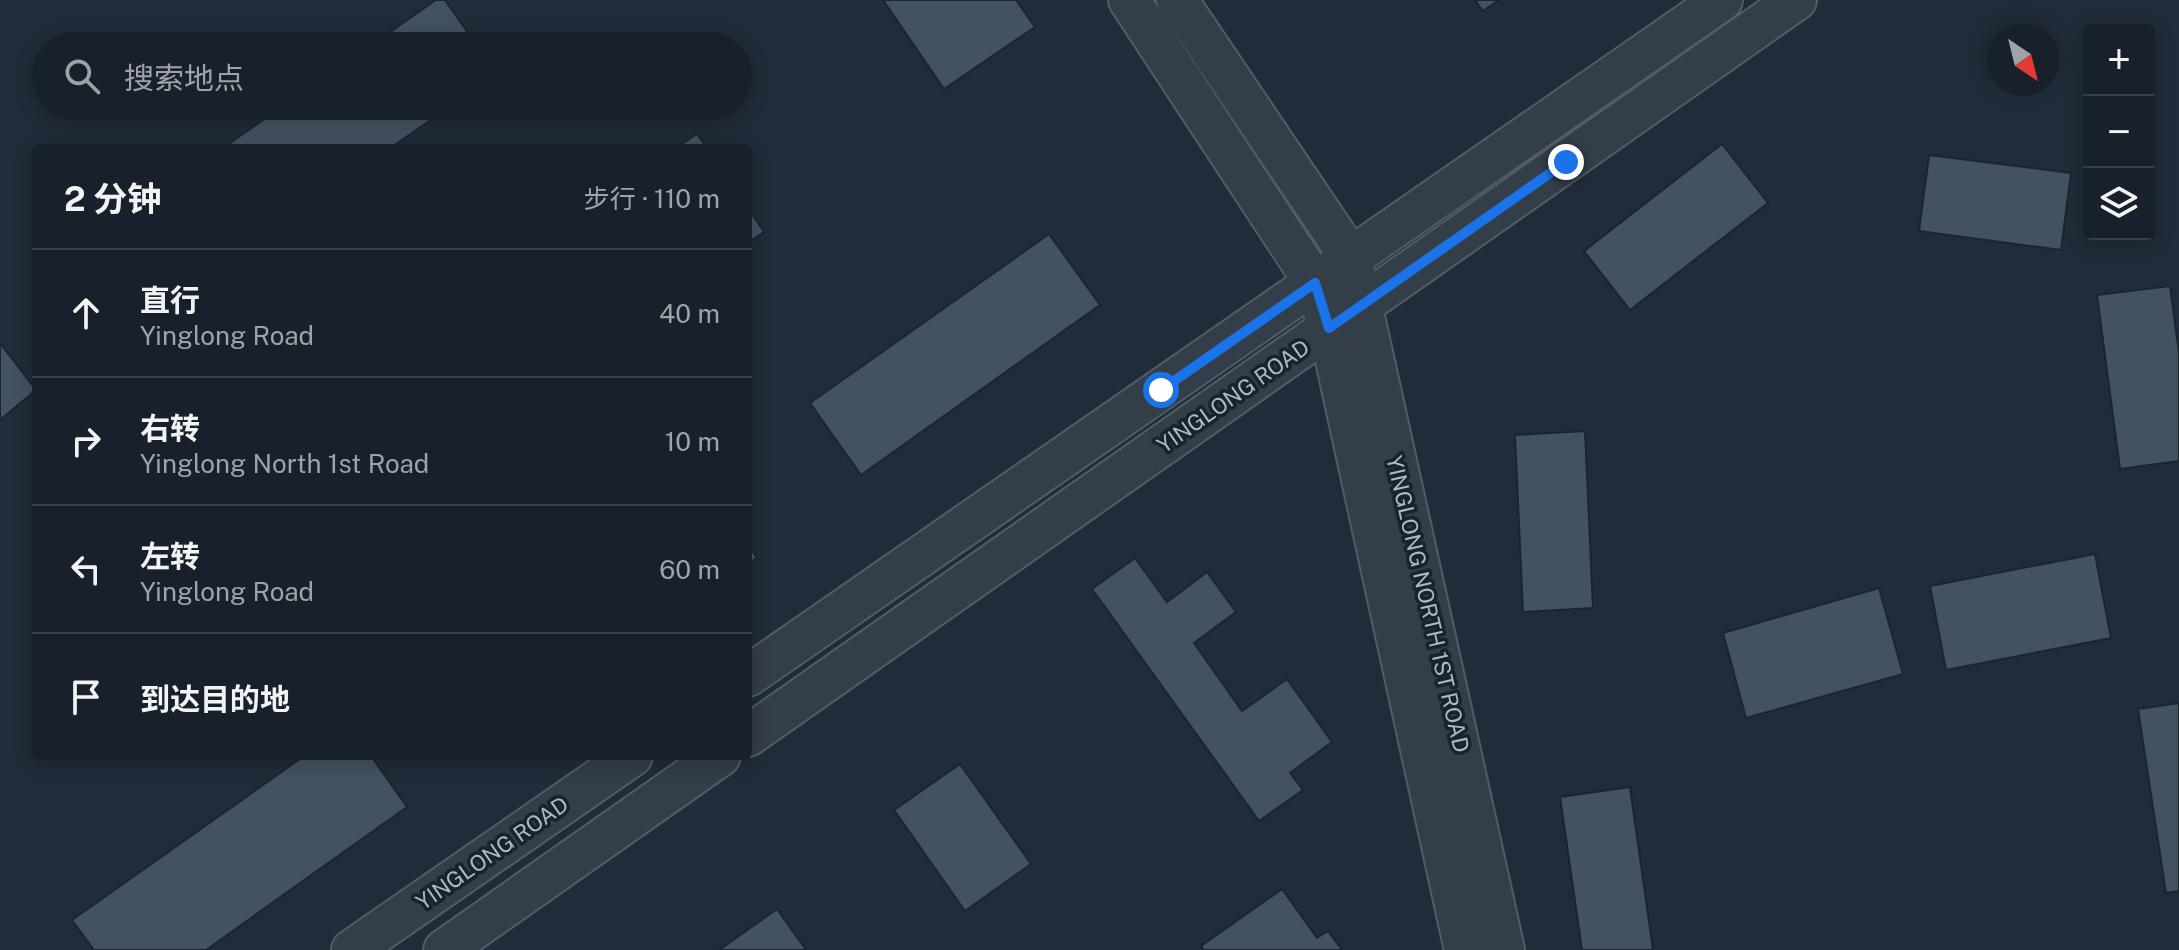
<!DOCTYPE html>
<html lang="zh">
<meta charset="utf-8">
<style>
body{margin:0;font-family:"Public Sans","Noto Sans SC",sans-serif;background:#212933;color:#f1f3f6}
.controls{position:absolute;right:24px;top:24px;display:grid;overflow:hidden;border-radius:8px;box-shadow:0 4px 20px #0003}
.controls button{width:72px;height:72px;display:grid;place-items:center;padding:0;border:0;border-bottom:2px solid #363e47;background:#18212b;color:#f1f3f6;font:40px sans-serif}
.compass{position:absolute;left:1987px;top:24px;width:72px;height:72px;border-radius:50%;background:#18212b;box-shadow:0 4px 20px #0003;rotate:145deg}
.stop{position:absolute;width:24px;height:24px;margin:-18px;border:6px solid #1a73e8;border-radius:50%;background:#fff}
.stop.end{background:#1a73e8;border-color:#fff;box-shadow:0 2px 8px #0008}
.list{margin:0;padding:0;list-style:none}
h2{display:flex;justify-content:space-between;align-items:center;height:104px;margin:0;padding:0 32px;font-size:34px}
h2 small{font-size:26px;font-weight:400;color:#9fa3a9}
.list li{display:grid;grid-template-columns:52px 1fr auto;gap:24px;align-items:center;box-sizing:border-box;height:128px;padding:0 32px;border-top:2px solid #363e47}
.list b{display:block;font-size:30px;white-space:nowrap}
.list p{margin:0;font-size:26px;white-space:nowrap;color:#9fa3a9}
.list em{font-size:26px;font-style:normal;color:#9fa3a9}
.icon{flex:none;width:44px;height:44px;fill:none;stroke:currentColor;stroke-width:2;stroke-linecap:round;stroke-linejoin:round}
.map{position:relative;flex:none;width:2179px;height:950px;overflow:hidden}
.search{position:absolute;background:#18212b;box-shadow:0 4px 20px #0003;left:32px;top:32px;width:720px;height:88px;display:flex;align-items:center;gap:20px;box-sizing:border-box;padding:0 28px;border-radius:44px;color:#9fa3a9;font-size:30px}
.panel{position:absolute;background:#18212b;box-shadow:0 4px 20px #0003;left:32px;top:144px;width:720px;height:616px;border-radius:8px}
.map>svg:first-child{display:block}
.building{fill:#435261;stroke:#1b2530;stroke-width:2}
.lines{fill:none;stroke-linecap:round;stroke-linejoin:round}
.minor-casing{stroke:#515c67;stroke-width:44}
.minor{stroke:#333e49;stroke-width:40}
.route{stroke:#1a73e8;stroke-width:10}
.labels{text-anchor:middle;stroke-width:7;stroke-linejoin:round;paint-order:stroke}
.street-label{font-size:22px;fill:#aeb9c6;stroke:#19232e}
</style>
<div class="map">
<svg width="2179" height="950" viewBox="0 0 2179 950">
<rect width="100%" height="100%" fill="#202c39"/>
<path class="building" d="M436 0H445L477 46H370Z
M883 0H1016L1035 27 944 89Z
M1475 0H1499L1483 11Z
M283 106H451L390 148H223Z
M697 134 707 148H676Z
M1722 144 1768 203 1630 310 1584 251Z
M1929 155 2071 173 2061 250 1919 231Z
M748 208 764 232 748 243Z
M1049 234 1100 305 861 475 810 403Z
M2170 286 2179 353V461L2120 469 2097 295Z
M0 343 36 390 0 420Z
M1585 431 1593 608 1523 612 1515 435Z
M748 544 757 558 748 564Z
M2095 554 2111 638 1946 670 1930 586Z
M1135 558 1167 602 1207 572 1236 612 1194 643 1242 711 1287 679 1332 742 1290 773 1303 790 1259 821 1092 589Z
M1879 588 1903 674 1746 718 1723 633Z
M2179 703V891L2166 893 2138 709Z
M304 756H371L407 807 206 950H94L72 920Z
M960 764 1031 864 965 911 894 810Z
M1630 787 1653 950H1582L1560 797Z
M1282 889 1317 938 1328 931 1342 950H1204L1201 946Z
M777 909 806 950H719Z"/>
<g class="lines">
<g class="minor-casing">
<path id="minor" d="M1129 0 1315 283 1329 328 1465 950
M1177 0 1351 258 1504 950
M748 676 1722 0
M748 736 1796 0
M352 950 632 756
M444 950 720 756"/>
</g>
<use href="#minor" class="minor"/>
</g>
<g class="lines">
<path class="route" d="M1161 390 1315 283 1329 328 1566 162"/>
</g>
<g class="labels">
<g class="street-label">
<text transform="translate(1233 396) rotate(-35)" y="8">YINGLONG ROAD</text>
<text transform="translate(1428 604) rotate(77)" y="8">YINGLONG NORTH 1ST ROAD</text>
<text transform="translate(492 853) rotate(-35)" y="8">YINGLONG ROAD</text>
</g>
</g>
</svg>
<div class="controls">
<button>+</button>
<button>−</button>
<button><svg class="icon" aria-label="layers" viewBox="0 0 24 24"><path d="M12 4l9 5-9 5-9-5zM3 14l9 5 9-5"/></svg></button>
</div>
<svg class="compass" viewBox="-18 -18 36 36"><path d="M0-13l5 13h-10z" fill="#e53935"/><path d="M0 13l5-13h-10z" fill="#9fa3a9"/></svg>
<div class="stop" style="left:1161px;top:390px"></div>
<div class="stop end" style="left:1566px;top:162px"></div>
<div class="search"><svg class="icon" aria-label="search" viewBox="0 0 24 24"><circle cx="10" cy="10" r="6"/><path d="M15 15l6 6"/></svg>搜索地点</div>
<section class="panel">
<h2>2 分钟<small>步行 · 110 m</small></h2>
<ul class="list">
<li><svg class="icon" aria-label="ahead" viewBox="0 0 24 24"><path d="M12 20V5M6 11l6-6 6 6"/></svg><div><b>直行</b><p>Yinglong Road</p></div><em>40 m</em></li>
<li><svg class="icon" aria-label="right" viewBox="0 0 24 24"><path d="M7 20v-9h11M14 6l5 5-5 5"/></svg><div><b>右转</b><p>Yinglong North 1st Road</p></div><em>10 m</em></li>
<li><svg class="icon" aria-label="left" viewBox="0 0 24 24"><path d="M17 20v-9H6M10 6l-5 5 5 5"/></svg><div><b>左转</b><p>Yinglong Road</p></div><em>60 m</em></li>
<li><svg class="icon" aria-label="arrive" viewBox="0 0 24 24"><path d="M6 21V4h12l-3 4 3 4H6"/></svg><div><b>到达目的地</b></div></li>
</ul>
</section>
</div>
